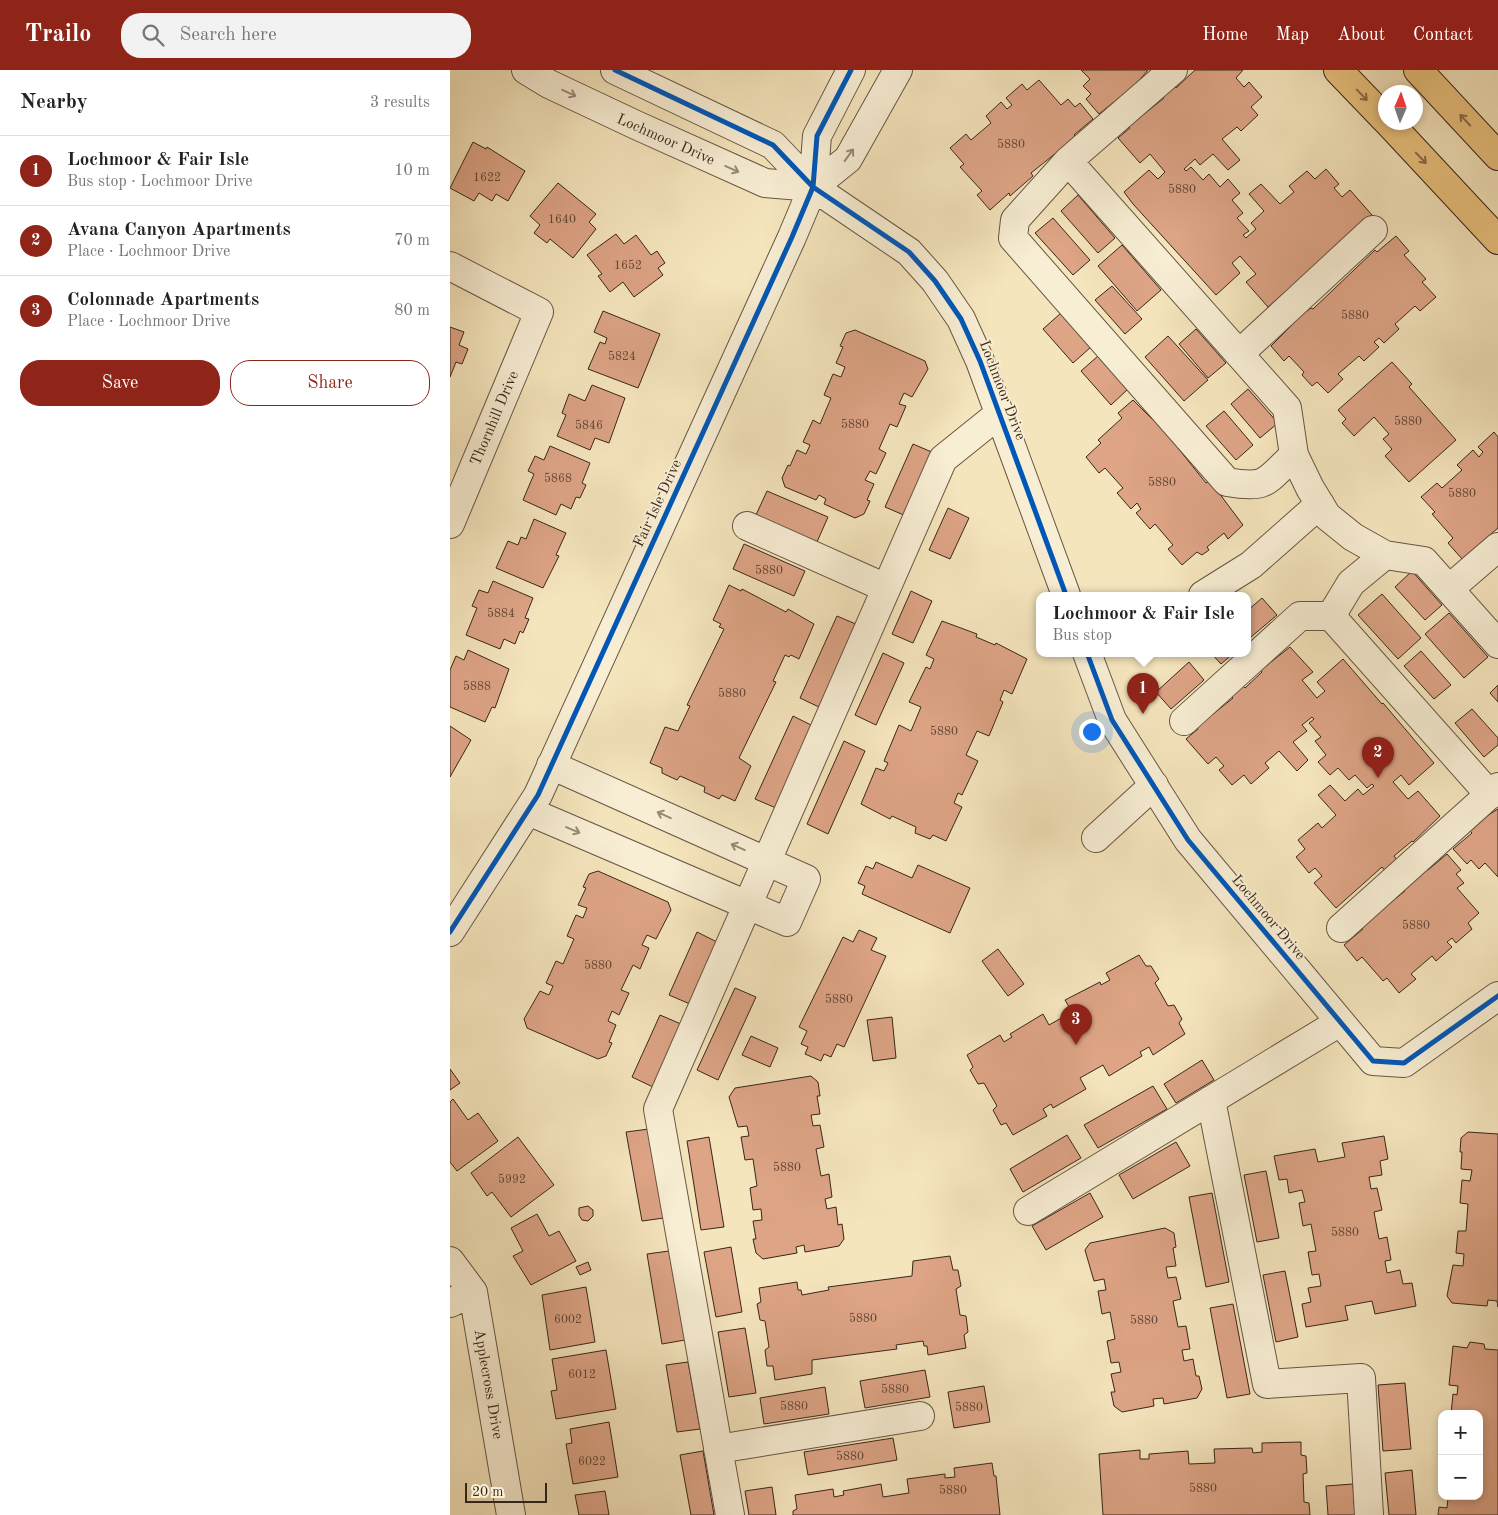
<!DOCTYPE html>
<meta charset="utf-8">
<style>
body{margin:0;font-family:"Old Standard TT",serif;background:#f2f2f2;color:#222}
.controls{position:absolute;right:15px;bottom:15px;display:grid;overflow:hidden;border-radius:10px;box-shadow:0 2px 8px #0003}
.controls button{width:45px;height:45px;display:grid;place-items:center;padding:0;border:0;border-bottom:1px solid #e0e0e0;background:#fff;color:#222;font:25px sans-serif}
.compass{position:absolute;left:928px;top:15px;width:45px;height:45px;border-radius:50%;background:#fff;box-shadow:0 2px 8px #0003;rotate:2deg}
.scale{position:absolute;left:15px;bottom:12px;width:82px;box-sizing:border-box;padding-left:5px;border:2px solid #39261a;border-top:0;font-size:14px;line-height:18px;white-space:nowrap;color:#39261a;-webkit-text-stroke:4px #f8eed4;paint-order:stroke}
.you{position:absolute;left:641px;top:661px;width:18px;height:18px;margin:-12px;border:4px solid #fff;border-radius:50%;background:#1a73e8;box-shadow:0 0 0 8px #1a73e833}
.badge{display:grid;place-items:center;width:32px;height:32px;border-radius:50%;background:#8f2418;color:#fff;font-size:16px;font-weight:700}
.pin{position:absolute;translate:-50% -41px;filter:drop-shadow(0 1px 2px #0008)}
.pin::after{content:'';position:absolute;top:26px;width:18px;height:15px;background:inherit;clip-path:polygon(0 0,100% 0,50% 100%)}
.popup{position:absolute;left:586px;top:522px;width:215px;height:65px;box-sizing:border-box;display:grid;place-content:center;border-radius:10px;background:#fff;filter:drop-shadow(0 1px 4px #0005);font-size:16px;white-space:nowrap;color:#767676}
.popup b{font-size:19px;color:#222}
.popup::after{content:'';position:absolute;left:50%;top:100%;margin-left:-10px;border:10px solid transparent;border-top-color:#fff}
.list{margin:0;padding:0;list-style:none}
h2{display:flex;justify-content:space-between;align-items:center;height:65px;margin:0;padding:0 20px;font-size:21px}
h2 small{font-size:16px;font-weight:400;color:#767676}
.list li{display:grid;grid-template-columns:32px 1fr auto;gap:15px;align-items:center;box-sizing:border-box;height:70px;padding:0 20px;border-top:1px solid #e0e0e0}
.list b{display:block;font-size:19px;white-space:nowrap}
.list p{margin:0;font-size:16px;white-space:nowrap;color:#767676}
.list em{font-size:16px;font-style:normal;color:#767676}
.actions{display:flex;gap:10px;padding:15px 20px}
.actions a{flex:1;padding:11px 0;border:1px solid #8f2418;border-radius:20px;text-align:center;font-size:18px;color:#8f2418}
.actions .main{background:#8f2418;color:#fff}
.icon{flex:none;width:28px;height:28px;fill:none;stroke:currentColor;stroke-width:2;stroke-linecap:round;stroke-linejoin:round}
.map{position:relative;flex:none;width:1048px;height:1445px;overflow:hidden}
header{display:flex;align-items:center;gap:30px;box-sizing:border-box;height:70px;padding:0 25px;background:#8f2418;color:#fff}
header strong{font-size:24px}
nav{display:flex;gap:28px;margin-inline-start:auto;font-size:18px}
.search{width:350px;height:45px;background:#f2f2f2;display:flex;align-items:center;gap:12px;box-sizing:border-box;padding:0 18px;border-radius:20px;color:#767676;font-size:19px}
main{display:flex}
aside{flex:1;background:#fff}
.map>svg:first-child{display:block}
.building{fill:#dda486;stroke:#39261a}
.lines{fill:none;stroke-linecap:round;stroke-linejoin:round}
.minor-casing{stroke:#685643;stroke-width:30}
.major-casing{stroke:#39261a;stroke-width:30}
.minor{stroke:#f8eed4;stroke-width:28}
.major{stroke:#eac27e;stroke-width:28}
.cycleway-casing{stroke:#f8eed4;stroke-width:8}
.cycleway{stroke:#0057b8;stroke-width:5}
.oneway{stroke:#988a77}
.oneway2{stroke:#896c47}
.labels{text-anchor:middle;stroke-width:4;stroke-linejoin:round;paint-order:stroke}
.number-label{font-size:12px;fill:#624635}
.street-label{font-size:15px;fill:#39261a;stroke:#f8eed4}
</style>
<header>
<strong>Trailo</strong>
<div class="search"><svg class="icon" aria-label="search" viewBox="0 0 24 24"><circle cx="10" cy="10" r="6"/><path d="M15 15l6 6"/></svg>Search here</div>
<nav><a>Home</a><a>Map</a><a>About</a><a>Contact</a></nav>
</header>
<main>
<aside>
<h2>Nearby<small>3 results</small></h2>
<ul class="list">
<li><span class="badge">1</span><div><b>Lochmoor &amp; Fair Isle</b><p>Bus stop · Lochmoor Drive</p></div><em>10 m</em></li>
<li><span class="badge">2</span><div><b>Avana Canyon Apartments</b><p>Place · Lochmoor Drive</p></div><em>70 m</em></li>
<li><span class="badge">3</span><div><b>Colonnade Apartments</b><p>Place · Lochmoor Drive</p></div><em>80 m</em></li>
</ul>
<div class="actions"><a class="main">Save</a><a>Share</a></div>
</aside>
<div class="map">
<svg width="1048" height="1445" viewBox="0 0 1048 1445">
<rect width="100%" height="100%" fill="#f5e5bd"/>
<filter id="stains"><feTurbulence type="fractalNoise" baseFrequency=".004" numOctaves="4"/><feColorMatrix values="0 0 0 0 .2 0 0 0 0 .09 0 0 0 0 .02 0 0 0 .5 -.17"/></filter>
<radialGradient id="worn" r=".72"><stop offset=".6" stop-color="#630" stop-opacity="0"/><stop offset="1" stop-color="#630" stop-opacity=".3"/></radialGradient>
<path class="building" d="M631 0H698L685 15 649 44 636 29 641 24 633 16 640 9Z
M745 0H793L786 8 794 17 799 12 812 27 801 37 808 45 791 61 787 57 772 69 790 90 778 100 763 84 750 95 745 89 734 99 736 101 741 97 753 110 759 104 770 117 778 109 790 123 782 130 793 143 787 148 799 161 793 165 796 168 806 159 801 153 814 141 799 124 811 114 830 134 844 122 839 116 857 101 865 109 876 99 889 114 884 118 892 127 900 120 922 145 818 237 796 212 806 204 790 186 782 193 790 203 766 225 683 134 674 122 699 100 708 109 715 102 700 84 690 93 668 68 680 58 678 57 714 28 711 25 723 14 726 18Z
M589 10 611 35 618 29 625 37 630 33 643 49 624 65 626 67 581 103 583 106 560 126 559 123 540 140 527 125 532 121 510 97 514 94 500 78 516 64 521 70 541 53 536 46 551 32 557 39 562 35 556 28 572 14 577 20Z
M23 72 36 79 37 77 75 101 58 131 46 124 42 131 29 123 24 131 0 118Z
M108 113 146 144 139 152 146 159 123 188 100 169 97 173 84 163 90 155 80 146Z
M628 125 665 168 648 183 611 141Z
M603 148 640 190 623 205 585 163Z
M166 164 174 174 186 165 201 185 207 181 215 193 208 198 213 205 184 227 173 212 160 222 148 206 152 204 137 185Z
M946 166 959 181 954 185 976 209 972 212 986 227 970 241 965 236 945 254 949 259 934 273 929 268 924 272 929 277 914 291 909 286 888 304 893 309 878 323 867 312 862 316 852 305 854 302 839 286 834 291 821 276 853 244 861 238 863 239 925 180 927 182Z
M672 175 711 220 687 241 648 196Z
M662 216 692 249 675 264 645 230Z
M153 241 210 264 188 318 138 299 150 272 155 274 157 268 144 262Z
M611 243 641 277 623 293 593 259Z
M0 257 14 262 9 275 18 279 12 294 6 292 0 307Z
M746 259 776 293 758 308 729 274Z
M405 260 475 291 478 299 462 327 454 323 449 334 456 336 447 357 440 354 429 379 436 383 426 404 420 401 415 410 424 414 417 430 420 431 414 444 405 448 374 434 376 429 369 425 366 430 335 417 332 408 338 395 340 396 347 380 356 384 360 375 353 372 363 350 370 354 381 328 374 325 383 304 391 307 395 297 386 293 393 277 390 276 396 263Z
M718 266 758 310 734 331 695 287Z
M648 286 678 319 661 335 631 301Z
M942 292 962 314 959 317 1006 370 959 412 935 386 942 379 933 369 939 364 924 347 904 366 892 353 896 349 888 340Z
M142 315 175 328 159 373 145 368 140 380 107 366 116 345 112 343 119 324 135 331Z
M798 319 828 353 810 368 781 334Z
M683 330 715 362 756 413 758 412 766 419 793 455 778 469 774 463 757 477 759 480 752 485 747 482 732 495 718 479 723 475 705 454 700 459 686 443 691 439 687 433 681 439 667 423 673 418 655 398 649 403 636 387 651 373 648 370 672 348 668 343Z
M774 341 803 375 786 390 756 356Z
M1044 362 1048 367V458L1012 489 998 473 1003 468 982 444 985 442 971 427 987 413 992 418 1012 400 1007 395 1023 380 1029 387 1033 382 1028 377Z
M463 374 484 383 456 446 435 437Z
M100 376 140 393 132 413 136 415 130 428 126 427 121 439 111 434 106 445 73 430 84 404 78 401 85 386 94 390Z
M317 421 378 447 367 472 306 445Z
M498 438 519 448 500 489 479 480Z
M84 449 116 463 106 485 109 486 93 518 46 498 58 471 68 475 71 467 76 469Z
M294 474 355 501 344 526 283 499Z
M962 501 992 535 975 550 945 517Z
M43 511 83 528 75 548 79 549 73 563 70 561 65 574 54 569 50 579 16 565 27 538 22 536 29 520 38 523Z
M279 515 291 521 292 519 336 542 338 539 364 554 349 589 341 585 339 587 335 585 323 611 326 612 289 688 301 696 285 731 272 725 269 729 254 722 255 717 230 706 227 710 212 703V698L200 693 215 657 228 661 240 636 237 635 274 559 269 557 271 554 263 550Z
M461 521 482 531 463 573 442 564Z
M932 524 971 568 948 589 908 545Z
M812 528 827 545 801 567 797 562V541Z
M999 543 1038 587 1014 608 975 564Z
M387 546 408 555 371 638 350 628Z
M492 551 527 564 526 567 545 575 546 573 577 589 562 624 554 620 550 630 553 632 539 666 527 661 516 685 528 691 512 725 508 723 504 733 512 737 496 771 483 765 480 769 465 763 466 757 442 746 440 749 411 734 426 698 434 701 438 693 434 691 449 655 461 661 471 637 459 632 476 597 480 599 484 589 476 585Z
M840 577 863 602 852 610 867 628 875 621 867 612 893 589 932 634 933 633 984 693 959 715 951 705 943 712 958 729 968 721 990 746 963 772 962 771 944 786 947 790 935 801 932 797 886 838 864 813 872 806 865 798 859 803 846 787 855 779 848 770 868 753 872 758 886 745 868 725 880 715 895 731 908 719 913 725 924 716 922 714 917 718 905 705 899 710 888 698 880 705 868 692 876 685 865 671 871 667 859 653 864 649 862 647 852 655 857 661 843 672 858 690 847 701 829 681 815 693 819 698 801 714 794 705 782 715 769 700 774 696 766 687 758 694 736 669 748 659 747 657 783 628 779 625 791 614 795 618 812 602 811 600Z
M18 580 59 599 45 638 42 637 35 652 0 637V600L6 586 14 590Z
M971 581 1001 615 984 629 954 596Z
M433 583 454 593 426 655 405 645Z
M761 583H784L771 594Z
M739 592 754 610 721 639 706 622Z
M1048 615V632L1040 623Z
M1022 639 1048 668V675L1034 687 1005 653Z
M343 646 363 656 326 738 305 729Z
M0 656 21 670 0 707Z
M394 671 415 681 378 764 357 754Z
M1048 739V807L1035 793 1029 799 1021 790 1017 794 1003 779 1022 763 1019 760 1035 747Z
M997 784 1011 800 1006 804 1014 813 1007 818 1029 843 1018 853 1022 859 1006 873 1002 868 997 872 1002 877 986 891 982 886 961 904 966 909 949 923 937 908 933 911 912 887 907 891 894 875 913 859 910 857 955 821 954 820 977 798 978 800Z
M426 792 462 808 468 795 520 818 500 863 412 824 415 816 408 813 416 796 423 799Z
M148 801 218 832 221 840 206 869 197 865 192 875 199 878 190 899 183 895 171 920 179 923 169 945 162 941 158 951 166 955 159 972 162 973 156 986 148 989 77 958 74 949 90 921 99 925 103 916 96 913 106 891 113 894 124 869 117 866 126 845 133 848 137 838 128 835 136 818 133 817 139 804Z
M409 860 427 868 421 880 436 886 394 977 387 974 381 987 374 984 371 991 355 984 358 977 351 974 357 961 349 957 393 867 403 872Z
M247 862 267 872 240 934 219 925Z
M548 879 574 914 558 926 532 891Z
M689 885 696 896H701L709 909 705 913 718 936 724 935 732 949 729 953 735 964 703 985 699 977 690 982 692 986 659 1006 653 995 630 1008 636 1019 603 1038 601 1034 593 1039 597 1046 563 1065 556 1053 551 1055 543 1040 547 1036 534 1013 528 1014 520 1000 523 997 517 985 550 965 554 972 562 967 560 964 593 944 599 955 622 942 615 930 650 912 651 915 660 910 656 903Z
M285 918 306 927 268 1010 247 1000Z
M210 945 231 954 203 1017 182 1007Z
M442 947 446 988 423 991 417 950Z
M301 966 328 978 320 997 292 985Z
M752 990 764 1010 726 1033 714 1014Z
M0 999 10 1013 0 1020Z
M361 1006 368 1012 370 1026H367L370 1044 361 1045 363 1056 370 1055 374 1077 366 1079 371 1106 379 1104 382 1127 375 1129 377 1139 386 1137 388 1155 392 1154 394 1169 389 1176 355 1182 354 1175 346 1177 347 1183 313 1189 306 1183 303 1169H306L303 1151 312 1150 311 1139 303 1140 300 1118 307 1116 303 1089 295 1090 291 1067 299 1066 297 1056 288 1057 279 1027 285 1018Z
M703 1016 717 1039 648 1078 634 1055Z
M3 1029 18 1050 28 1043 48 1071 7 1101 0 1092V1032Z
M199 1059 214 1148 192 1151 176 1062Z
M1018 1062 1048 1064V1237L1047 1231 1038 1230 1037 1236 1002 1233 997 1226 1003 1195 1013 1196 1014 1184 1006 1183 1008 1161H1016L1018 1134 1010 1133 1012 1110 1020 1111 1022 1100 1011 1099 1012 1082H1010L1011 1068Z
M617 1065 631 1088 573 1122 560 1099Z
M934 1066 938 1089 930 1091 932 1105 919 1107 921 1119 927 1118 932 1140 924 1142 929 1169 937 1167 941 1190 935 1191 937 1203 950 1200 953 1214 962 1213 966 1236 925 1244 922 1231 895 1236 898 1250 856 1257 852 1234 861 1232 858 1218 871 1216 869 1204 862 1205 858 1182 866 1181 861 1154 853 1156 849 1133 855 1132 852 1120 839 1123 837 1109 829 1110 824 1086 865 1079 868 1092 895 1087 892 1073Z
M68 1067 104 1115 61 1147 42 1122 37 1126 21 1103Z
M259 1067 274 1157 251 1160 237 1071Z
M726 1072 740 1096 683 1129 669 1105Z
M816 1101 829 1168 807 1172 794 1105Z
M640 1123 653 1147 596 1180 582 1156Z
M762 1123 779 1212 756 1217 739 1127Z
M138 1136 143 1140V1146L138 1151 132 1150 129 1145V1138Z
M87 1144 99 1166 109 1161 126 1191 81 1215 63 1186 73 1181 61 1158Z
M715 1158 724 1163 726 1177 723 1178 726 1196 716 1197 718 1208 726 1207 731 1229 723 1231 728 1257 736 1256 740 1279 732 1280 734 1291 743 1289 746 1306H749L752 1319 747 1328 714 1334 713 1328 703 1329 704 1336 672 1342 664 1336 661 1322H665L661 1304 671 1302 669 1292 661 1293 657 1271 665 1269 660 1242 652 1244 648 1221 656 1220 654 1209 644 1211 635 1180 640 1173Z
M281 1177 292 1242 266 1247 254 1182Z
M219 1181 235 1270 212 1274 197 1184Z
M500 1186 503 1200H508L511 1216 506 1219 510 1245 516 1246 518 1262 514 1265 516 1278 478 1285 477 1276H474L473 1271 446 1275 447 1279 362 1290V1304L325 1310 323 1296H317L315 1280 319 1277 315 1251 310 1250 307 1234 311 1232 309 1218 347 1212 348 1220H351L352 1225 379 1220 378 1217 462 1206 463 1191Z
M138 1192 141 1200 130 1205 126 1197Z
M835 1201 848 1267 826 1272 813 1205Z
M136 1217 145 1272 100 1280 92 1225Z
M783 1234 800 1324 777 1328 760 1238Z
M295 1258 306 1323 279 1327 268 1262Z
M1020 1272 1034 1274 1035 1279 1048 1280V1445H988L989 1437 997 1438 998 1428 994 1426H1029V1344H1001L1003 1324 1007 1325 1008 1316 999 1315 1003 1276 1017 1278Z
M156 1280 166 1339 106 1349 101 1321 107 1320 102 1289Z
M238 1292 250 1359 227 1362 216 1295Z
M475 1300 480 1327 415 1338 410 1311Z
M955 1313 961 1379 933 1381 928 1315Z
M534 1316 540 1352 504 1358 498 1322Z
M375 1317 379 1344 314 1354 310 1328Z
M159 1352 168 1407 123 1414 116 1374 122 1373 120 1359Z
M443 1368 447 1390 358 1405 354 1382Z
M851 1372V1385L856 1386 857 1403 853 1404 854 1432 859 1433 860 1445H653L649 1384 690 1380V1389H699V1384L738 1381 739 1394 765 1393 764 1379 802 1378 803 1383 812 1382V1373Z
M253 1381 264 1445H241L230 1385Z
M542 1393 544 1406H546L550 1445H343V1441L347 1439 345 1425 383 1419 384 1427 394 1425 393 1421 431 1414 433 1427 459 1423 457 1409 495 1404V1408L505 1407 504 1398Z
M962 1400 966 1445H939L935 1403Z
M903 1414 905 1445H878L876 1416Z
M322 1417 326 1445H299L295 1421Z
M155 1421 159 1445H129L125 1425Z"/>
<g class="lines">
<g class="minor-casing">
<path id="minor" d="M76 0 99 14 186 55 315 113 363 117
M165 0 323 75 363 117 459 182 485 211 511 249 530 291 616 525
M723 0 618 91 565 150 563 168 777 412C818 419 815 412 844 385
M618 91 837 338 844 385 860 418 877 446 903 467 935 485 974 491 1048 574
M363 117 398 89 448 0
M0 196 89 242 0 454
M789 284 923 160
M297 456 436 518
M999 519 1048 477
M753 525 801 495 870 434
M881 546 901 513 935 485
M637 583 662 650 738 770 923 991 954 993 1048 926
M734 651 850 546H881L1040 725
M78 741 337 852 356 809 101 695
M646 768 704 715
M891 858 1048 717
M0 862 88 725 342 167 363 117 367 66 401 0
M761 1030 817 1314 911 1308 919 1445
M578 1141 890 952
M0 1191 23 1222 61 1445
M0 1233 23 1222
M268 1379 470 1346
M280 1445 208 1039 493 389 549 344"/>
</g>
<g class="major-casing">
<path id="major" d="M888 0 936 50
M968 0 1048 86
M938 52 1048 170"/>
</g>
<use href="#minor" class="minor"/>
<use href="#major" class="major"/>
<g class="cycleway-casing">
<path id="cycleway" d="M165 0 323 75 363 117 459 182 485 211 511 249 530 291 616 525
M637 583 662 650 738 770 923 991 954 993 1048 926
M0 862 88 725 342 167 363 117 367 66 401 0"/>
</g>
<use href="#cycleway" class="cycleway"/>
</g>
<defs><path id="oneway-shaft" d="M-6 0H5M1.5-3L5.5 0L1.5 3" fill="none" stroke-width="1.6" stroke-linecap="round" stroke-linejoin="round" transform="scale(1.25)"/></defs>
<g class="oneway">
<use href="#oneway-shaft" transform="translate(119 23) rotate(25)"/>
<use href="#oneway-shaft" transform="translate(399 85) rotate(-54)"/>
<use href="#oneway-shaft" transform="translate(282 99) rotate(24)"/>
<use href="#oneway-shaft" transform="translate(214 745) rotate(-156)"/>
<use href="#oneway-shaft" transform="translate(123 760) rotate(23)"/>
<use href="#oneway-shaft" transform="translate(288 777) rotate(-156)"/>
</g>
<g class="oneway2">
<use href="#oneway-shaft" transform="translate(912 25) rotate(46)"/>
<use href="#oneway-shaft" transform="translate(1015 50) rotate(-133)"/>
<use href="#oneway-shaft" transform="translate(971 88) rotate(46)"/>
</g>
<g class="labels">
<g class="number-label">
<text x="561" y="78">5880</text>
<text x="37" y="111">1622</text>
<text x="732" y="123">5880</text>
<text x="112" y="153">1640</text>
<text x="178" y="199">1652</text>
<text x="905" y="249">5880</text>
<text x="172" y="290">5824</text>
<text x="958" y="355">5880</text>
<text x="405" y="358">5880</text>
<text x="139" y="359">5846</text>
<text x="108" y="412">5868</text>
<text x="712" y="416">5880</text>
<text x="1012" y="427">5880</text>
<text x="319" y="504">5880</text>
<text x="51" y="547">5884</text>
<text x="27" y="620">5888</text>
<text x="282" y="627">5880</text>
<text x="494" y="665">5880</text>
<text x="966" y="859">5880</text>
<text x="148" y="899">5880</text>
<text x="389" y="933">5880</text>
<text x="337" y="1101">5880</text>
<text x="62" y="1113">5992</text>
<text x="895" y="1166">5880</text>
<text x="413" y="1252">5880</text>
<text x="118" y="1253">6002</text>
<text x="694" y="1254">5880</text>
<text x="132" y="1308">6012</text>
<text x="445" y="1323">5880</text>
<text x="344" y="1340">5880</text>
<text x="519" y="1341">5880</text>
<text x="400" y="1390">5880</text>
<text x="142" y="1395">6022</text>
<text x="753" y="1422">5880</text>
<text x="503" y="1424">5880</text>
</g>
<g class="street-label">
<text transform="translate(216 69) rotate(24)" y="5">Lochmoor Drive</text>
<text transform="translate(553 320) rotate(69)" y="5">Lochmoor Drive</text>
<text transform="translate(44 348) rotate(-67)" y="5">Thornhill Drive</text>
<text transform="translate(207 433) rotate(-65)" y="5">Fair Isle Drive</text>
<text transform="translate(819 847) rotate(50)" y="5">Lochmoor Drive</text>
<text transform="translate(39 1314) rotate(80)" y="5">Applecross Drive</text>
</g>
</g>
<rect width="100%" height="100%" filter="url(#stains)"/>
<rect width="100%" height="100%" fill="url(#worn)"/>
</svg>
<div class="controls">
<button>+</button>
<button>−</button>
</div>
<svg class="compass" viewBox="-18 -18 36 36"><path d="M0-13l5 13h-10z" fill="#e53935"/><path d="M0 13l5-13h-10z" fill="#767676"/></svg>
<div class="scale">20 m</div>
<div class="you"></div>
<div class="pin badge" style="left:693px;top:644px">1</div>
<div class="popup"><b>Lochmoor &amp; Fair Isle</b>Bus stop</div>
<div class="pin badge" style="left:928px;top:708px">2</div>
<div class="pin badge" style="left:626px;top:975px">3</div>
</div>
</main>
